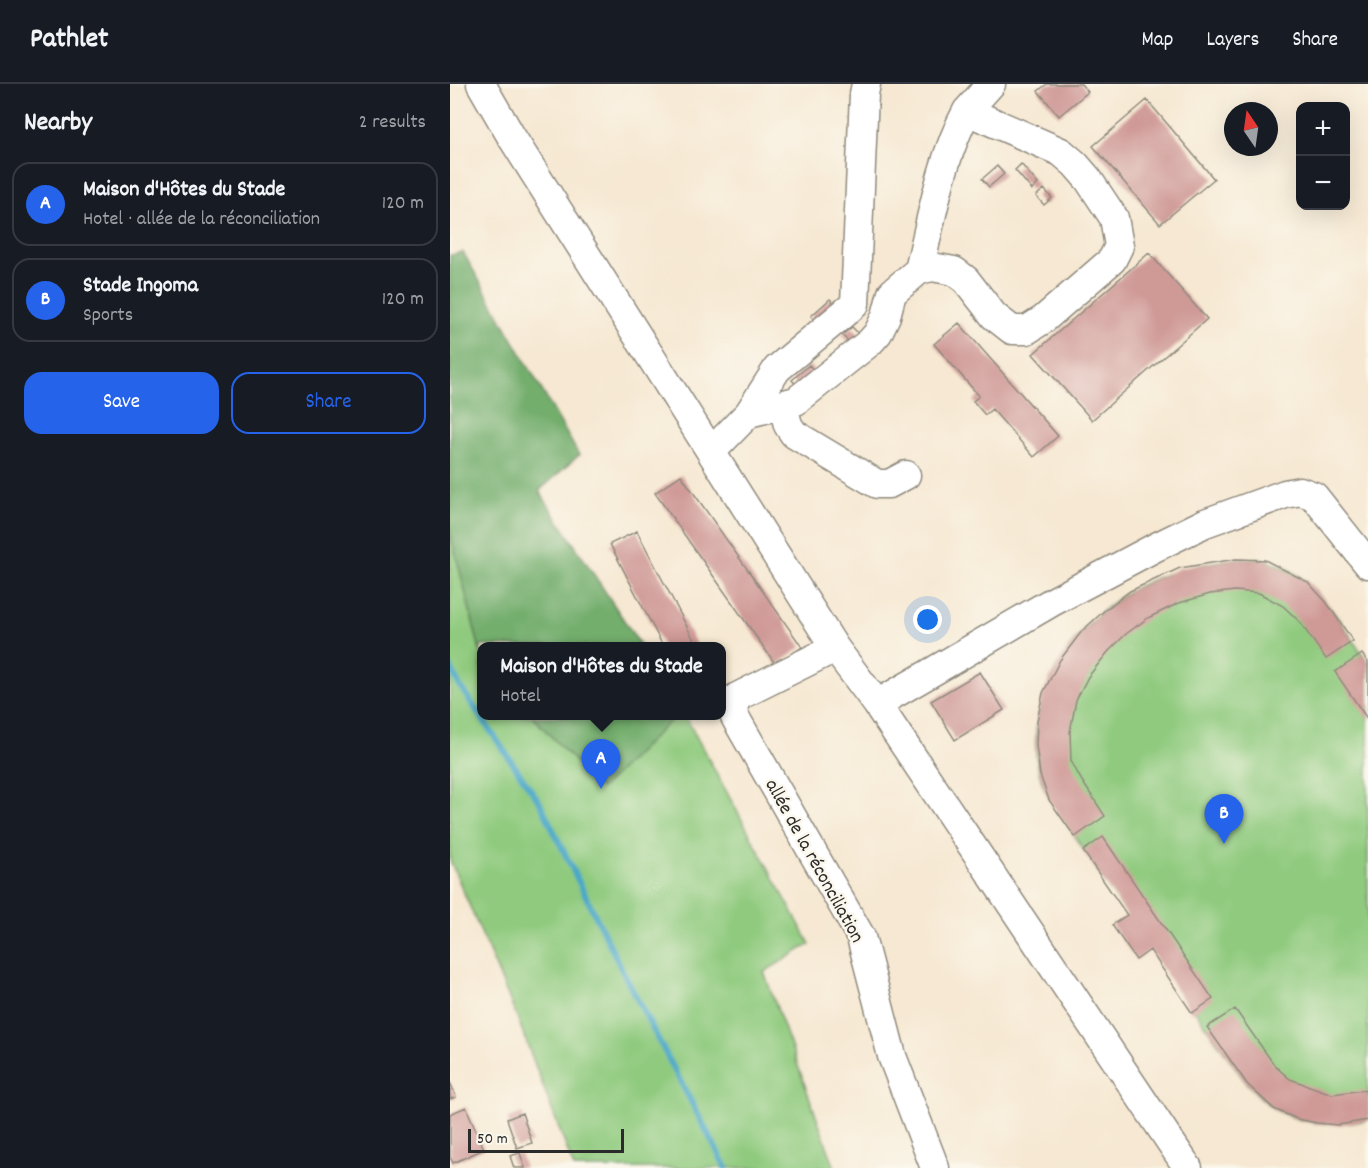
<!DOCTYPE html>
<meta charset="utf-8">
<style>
body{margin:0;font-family:Dekko,sans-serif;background:#242831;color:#f1f3f6}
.controls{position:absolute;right:18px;top:18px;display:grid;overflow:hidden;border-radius:12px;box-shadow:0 6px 24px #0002}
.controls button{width:54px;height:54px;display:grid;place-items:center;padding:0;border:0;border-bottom:2px solid #363941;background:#171b24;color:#f1f3f6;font:30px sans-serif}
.compass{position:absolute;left:774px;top:18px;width:54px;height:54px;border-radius:50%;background:#171b24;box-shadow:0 6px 24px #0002;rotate:347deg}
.scale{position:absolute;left:18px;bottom:15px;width:156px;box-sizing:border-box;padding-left:6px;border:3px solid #2b2b2b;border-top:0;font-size:16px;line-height:21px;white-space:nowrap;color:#2b2b2b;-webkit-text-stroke:4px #fbf7ec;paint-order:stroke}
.you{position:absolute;left:478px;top:536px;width:21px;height:21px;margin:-15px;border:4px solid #fff;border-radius:50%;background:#1a73e8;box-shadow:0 0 0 9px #1a73e833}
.badge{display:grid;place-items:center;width:39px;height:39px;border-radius:50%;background:#2563eb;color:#fff;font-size:20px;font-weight:700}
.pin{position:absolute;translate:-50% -50px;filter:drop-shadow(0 2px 3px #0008)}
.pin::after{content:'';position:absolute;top:32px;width:21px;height:18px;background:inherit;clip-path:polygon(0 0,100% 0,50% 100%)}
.popup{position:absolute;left:27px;top:558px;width:249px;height:78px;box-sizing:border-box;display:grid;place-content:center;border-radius:12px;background:#171b24;filter:drop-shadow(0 2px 4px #0005);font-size:20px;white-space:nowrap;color:#9ea1a6}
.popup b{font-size:22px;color:#f1f3f6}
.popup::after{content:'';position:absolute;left:50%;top:100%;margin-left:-12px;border:12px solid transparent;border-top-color:#171b24}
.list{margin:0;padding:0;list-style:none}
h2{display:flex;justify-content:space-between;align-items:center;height:78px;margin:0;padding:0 24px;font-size:26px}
h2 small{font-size:20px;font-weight:400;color:#9ea1a6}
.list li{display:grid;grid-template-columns:39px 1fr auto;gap:18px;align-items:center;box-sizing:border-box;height:84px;margin:0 12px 12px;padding:0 12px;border:2px solid #363941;border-radius:18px}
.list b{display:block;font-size:22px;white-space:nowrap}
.list p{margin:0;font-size:20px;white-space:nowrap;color:#9ea1a6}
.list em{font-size:20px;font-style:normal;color:#9ea1a6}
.actions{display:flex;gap:12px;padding:18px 24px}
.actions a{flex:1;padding:14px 0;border:2px solid #2563eb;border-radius:18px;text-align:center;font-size:21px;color:#2563eb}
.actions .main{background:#2563eb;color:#fff}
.map{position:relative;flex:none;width:918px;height:1084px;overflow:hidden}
header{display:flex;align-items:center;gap:36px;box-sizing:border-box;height:84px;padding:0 30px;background:#171b24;border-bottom:2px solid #363941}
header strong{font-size:28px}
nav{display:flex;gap:33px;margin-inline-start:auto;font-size:21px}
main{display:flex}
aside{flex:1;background:#171b24}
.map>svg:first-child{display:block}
.green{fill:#8fca7e;stroke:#5d7a54;stroke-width:1.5}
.forest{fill:#73ae6d;stroke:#4f6c4c;stroke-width:1.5}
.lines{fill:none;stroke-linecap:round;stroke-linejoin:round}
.stream{stroke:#4aa7c8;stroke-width:6}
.building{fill:#cf9996}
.minor-casing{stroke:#908a7e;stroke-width:31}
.minor{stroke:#fff;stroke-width:28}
.labels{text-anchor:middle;stroke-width:5;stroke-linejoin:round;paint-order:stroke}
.street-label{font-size:20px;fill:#2b2b2b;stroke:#fbf7ec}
</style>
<header>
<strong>Pathlet</strong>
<nav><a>Map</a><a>Layers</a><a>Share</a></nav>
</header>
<main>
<aside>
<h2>Nearby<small>2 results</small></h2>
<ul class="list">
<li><span class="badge">A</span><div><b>Maison d'Hôtes du Stade</b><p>Hotel · allée de la réconciliation</p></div><em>120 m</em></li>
<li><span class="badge">B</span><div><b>Stade Ingoma</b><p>Sports</p></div><em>120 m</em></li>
</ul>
<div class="actions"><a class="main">Save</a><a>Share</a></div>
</aside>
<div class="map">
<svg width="918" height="1084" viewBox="0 0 918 1084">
<rect width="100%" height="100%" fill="#fbf7ec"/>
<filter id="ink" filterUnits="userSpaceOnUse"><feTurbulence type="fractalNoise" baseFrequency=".0167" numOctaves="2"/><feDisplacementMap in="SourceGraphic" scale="12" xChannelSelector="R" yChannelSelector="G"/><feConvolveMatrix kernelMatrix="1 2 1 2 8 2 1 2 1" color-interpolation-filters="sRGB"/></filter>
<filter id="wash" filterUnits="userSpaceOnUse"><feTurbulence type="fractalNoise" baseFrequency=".008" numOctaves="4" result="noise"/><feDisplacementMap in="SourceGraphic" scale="24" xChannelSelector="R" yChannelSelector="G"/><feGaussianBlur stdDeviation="1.35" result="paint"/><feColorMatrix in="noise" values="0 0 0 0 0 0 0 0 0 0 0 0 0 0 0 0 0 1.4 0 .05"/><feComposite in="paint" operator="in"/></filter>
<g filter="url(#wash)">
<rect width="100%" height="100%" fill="#f6e8d2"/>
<path class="green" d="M0 448 31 570V632H82L151 705 225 632H235L360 860 314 888 385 1084H124L67 933 0 776Z
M786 475C795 475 806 474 814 476 863 486 892 541 918 578V1036C886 1042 855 1042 826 1026 815 1020 806 1008 797 1000 762 951 727 901 693 852 670 820 647 788 626 754 613 733 597 716 590 692 577 642 595 595 625 556 667 502 721 483 786 475Z"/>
<path class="forest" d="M13 168 129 371 89 407 191 562H31V570L0 448V171Z
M82 632H225L151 705Z"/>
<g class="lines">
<path class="stream" d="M0 582 9 601 90 719 177 896 276 1084"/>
</g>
<g id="blocks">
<path class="building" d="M597 0H631L638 8 609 32 588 7Z
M697 16 764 95 710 140 643 62Z
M571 80 588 100 582 106 565 86Z
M547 82 554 90 539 103 532 95Z
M594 105 602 114 594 121 586 112Z
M699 169 757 235 642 336 583 270Z
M380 215 387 222 367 239 361 232Z
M509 239 608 352 584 373 542 325 535 331 523 317 529 312 484 260Z
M402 243 411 252 401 260 392 251Z
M359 281 367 290 350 305 342 296Z
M231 391 352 563 326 581 205 409Z
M187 447 247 562H213L160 460Z
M786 475 815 476 858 498 877 519 903 557 876 575 849 537 833 522 809 509 785 507 760 510 729 519 698 534 676 550 658 568 638 593 626 616 620 648 621 677 632 697 655 732 625 753 599 716 590 691 586 661 587 637 593 609 610 576 632 547 655 526 680 507 730 484Z
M912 570 918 578V636L885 588Z
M530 588 554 626 505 656 481 617Z
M653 753 763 915 742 929 700 866 686 876 662 841 677 831 633 767Z
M785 925 825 982 840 995 882 1010 915 1006 918 1015V1036L888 1041 867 1039 847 1035 824 1025 797 1000 757 943Z
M0 998 6 1013 0 1015Z
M16 1023 34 1065 3 1079 0 1073V1030Z
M72 1029 82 1059 67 1064 57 1035Z
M70 1069 75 1084H64L60 1072Z"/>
</g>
</g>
<g filter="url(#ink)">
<use href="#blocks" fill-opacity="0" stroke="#908a7e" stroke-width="1.5"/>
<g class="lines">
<g class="minor-casing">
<path id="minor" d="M31 0 61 52 385 564 427 620 738 1084
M517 27 541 0
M333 321 338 341 344 350 427 400H439L456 391
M299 329 327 285 405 220 414 10 416 0
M262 367 299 329 346 317 420 258 428 249 436 232 442 209 469 186 482 183 504 187 516 196 544 232 562 246H577L594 235 662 176 669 162 664 134 638 95 625 80 611 68 517 27C491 75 482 133 469 186
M385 564 287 613 283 624 285 633 411 853 442 972 485 1084
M427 620 602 518 704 464 755 439 835 410 850 407 864 412 918 480"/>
</g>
<use href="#minor" class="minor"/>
</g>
</g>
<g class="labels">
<g class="street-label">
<text transform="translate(366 776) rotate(61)" y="7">allée de la réconciliation</text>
</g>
</g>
</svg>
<div class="controls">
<button>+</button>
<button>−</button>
</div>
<svg class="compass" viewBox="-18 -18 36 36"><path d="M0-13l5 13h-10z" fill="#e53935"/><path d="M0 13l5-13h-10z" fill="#9ea1a6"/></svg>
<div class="scale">50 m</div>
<div class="you"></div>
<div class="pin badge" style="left:151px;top:705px">A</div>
<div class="popup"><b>Maison d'Hôtes du Stade</b>Hotel</div>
<div class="pin badge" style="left:774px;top:760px">B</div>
</div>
</main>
